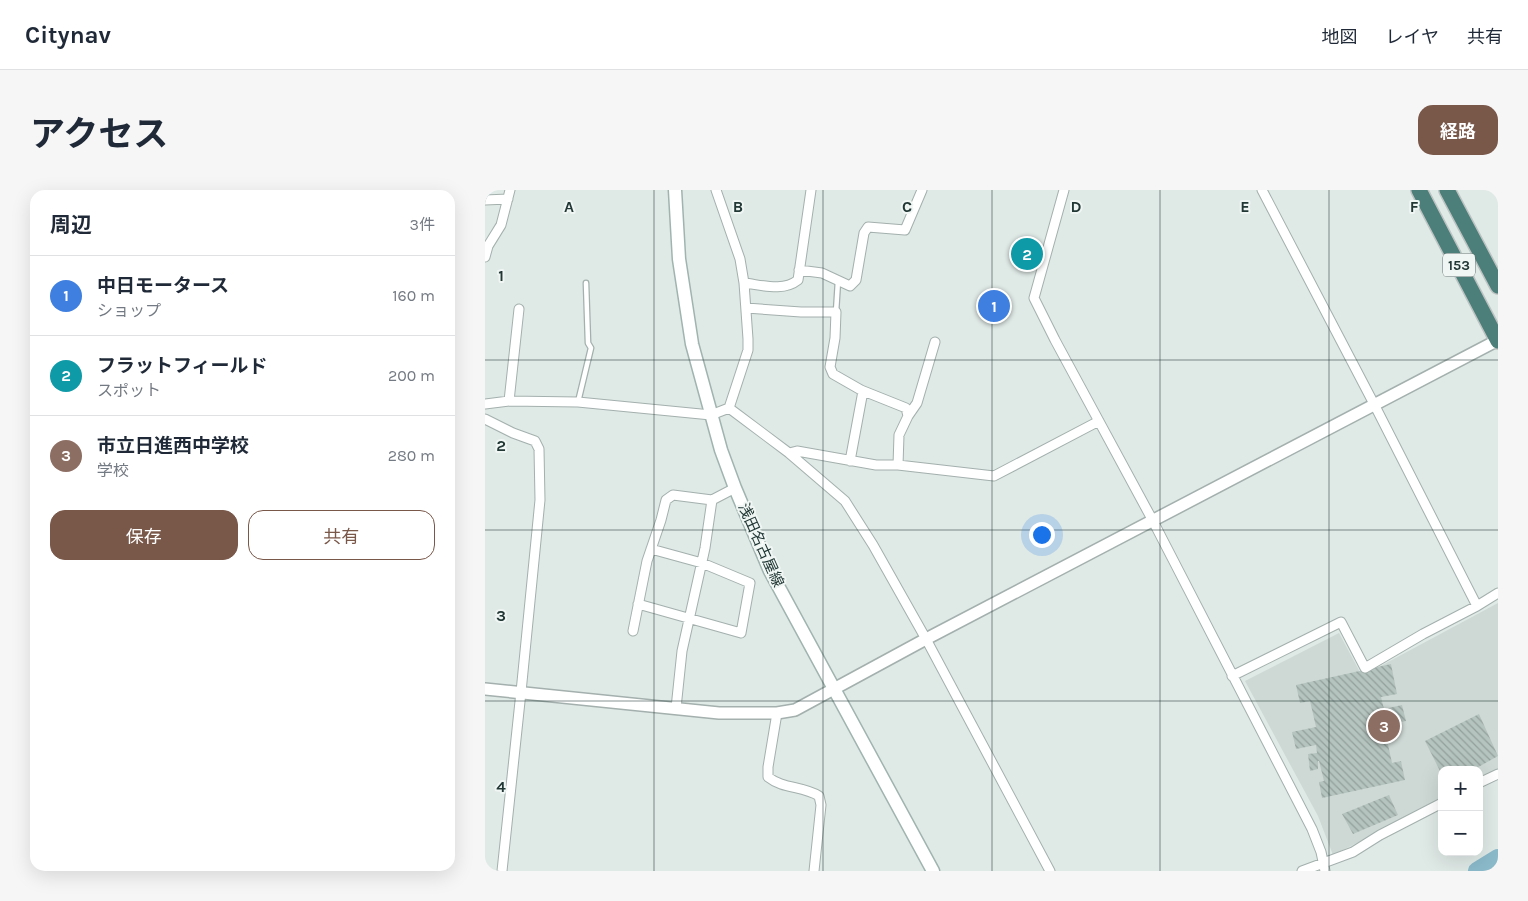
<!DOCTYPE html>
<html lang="ja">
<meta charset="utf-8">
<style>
body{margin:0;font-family:Karla,"Noto Sans JP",sans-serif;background:#f6f6f7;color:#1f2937}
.controls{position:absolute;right:15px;bottom:15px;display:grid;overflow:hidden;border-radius:10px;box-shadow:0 5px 20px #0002}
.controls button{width:45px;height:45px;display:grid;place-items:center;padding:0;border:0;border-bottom:1px solid #e0e1e3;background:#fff;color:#1f2937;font:25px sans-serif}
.you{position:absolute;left:556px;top:344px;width:18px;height:18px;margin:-12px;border:4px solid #fff;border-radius:50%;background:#1a73e8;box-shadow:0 0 0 8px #1a73e833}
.badge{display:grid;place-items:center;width:32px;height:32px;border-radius:50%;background:#795749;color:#fff;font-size:16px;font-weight:700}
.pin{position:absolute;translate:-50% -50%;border:2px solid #fff;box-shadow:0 1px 5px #0006}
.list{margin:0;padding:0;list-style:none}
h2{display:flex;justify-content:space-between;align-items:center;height:65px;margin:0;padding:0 20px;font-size:21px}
h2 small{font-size:16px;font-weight:400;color:#747a83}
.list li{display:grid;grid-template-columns:32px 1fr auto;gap:15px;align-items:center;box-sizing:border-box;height:80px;padding:0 20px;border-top:1px solid #e0e1e3}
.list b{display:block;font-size:19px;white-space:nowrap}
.list p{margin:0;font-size:16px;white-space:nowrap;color:#747a83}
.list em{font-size:16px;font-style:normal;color:#747a83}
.actions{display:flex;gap:10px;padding:15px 20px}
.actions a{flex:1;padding:11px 0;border:1px solid #795749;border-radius:15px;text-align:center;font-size:18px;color:#795749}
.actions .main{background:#795749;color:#fff}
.map{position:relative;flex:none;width:1013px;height:681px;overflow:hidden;border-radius:15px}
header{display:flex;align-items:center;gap:30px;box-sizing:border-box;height:70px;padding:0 25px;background:#fff;border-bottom:1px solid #e0e1e3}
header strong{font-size:24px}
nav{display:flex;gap:28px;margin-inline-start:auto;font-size:18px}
.intro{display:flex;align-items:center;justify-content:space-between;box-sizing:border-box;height:120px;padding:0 30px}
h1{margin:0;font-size:35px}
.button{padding:12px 22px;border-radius:15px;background:#795749;color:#fff;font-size:18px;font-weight:700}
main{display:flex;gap:30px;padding:0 30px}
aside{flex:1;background:#fff;border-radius:15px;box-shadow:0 5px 20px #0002}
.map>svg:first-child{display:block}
.built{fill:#ced9d5}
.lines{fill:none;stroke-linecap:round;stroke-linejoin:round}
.river{stroke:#8bbacb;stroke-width:18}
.building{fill:url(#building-back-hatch)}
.service-casing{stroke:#a3b0ad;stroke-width:7}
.minor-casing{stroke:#a3b0ad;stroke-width:11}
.tertiary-casing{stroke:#a3b0ad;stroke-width:14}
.secondary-casing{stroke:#a0b4af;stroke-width:15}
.trunk-casing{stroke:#bdc3c2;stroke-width:18}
.service{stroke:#fff;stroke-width:4.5}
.minor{stroke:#fff;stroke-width:9}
.tertiary{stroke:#fff;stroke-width:11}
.secondary{stroke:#fff;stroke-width:12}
.trunk{stroke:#4c7f79;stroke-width:15}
.grid{fill:none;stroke:#223835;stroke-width:1;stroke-opacity:0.55}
.labels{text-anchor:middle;stroke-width:4;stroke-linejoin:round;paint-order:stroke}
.shield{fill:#f0f6f4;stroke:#60716e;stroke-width:1}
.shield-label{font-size:14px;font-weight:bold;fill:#223835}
.street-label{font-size:15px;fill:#223835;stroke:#f0f6f4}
.grid-label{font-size:16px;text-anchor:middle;font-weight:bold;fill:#223835;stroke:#f0f6f4;stroke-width:4;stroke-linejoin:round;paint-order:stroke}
</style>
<header>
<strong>Citynav</strong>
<nav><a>地図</a><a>レイヤ</a><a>共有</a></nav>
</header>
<div class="intro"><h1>アクセス</h1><a class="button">経路</a></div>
<main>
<aside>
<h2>周辺<small>3件</small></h2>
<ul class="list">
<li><span class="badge" style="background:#3f7fe0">1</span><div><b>中日モータース</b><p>ショップ</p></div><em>160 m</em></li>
<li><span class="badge" style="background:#0f9aa8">2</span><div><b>フラットフィールド</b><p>スポット</p></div><em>200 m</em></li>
<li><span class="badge" style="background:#8d6e63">3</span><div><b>市立日進西中学校</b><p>学校</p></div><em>280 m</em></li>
</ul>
<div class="actions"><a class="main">保存</a><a>共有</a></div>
</aside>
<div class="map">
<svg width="1013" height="681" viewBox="0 0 1013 681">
<defs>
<pattern id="building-back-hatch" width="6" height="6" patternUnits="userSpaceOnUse" patternTransform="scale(1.25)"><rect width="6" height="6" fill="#b5c4bf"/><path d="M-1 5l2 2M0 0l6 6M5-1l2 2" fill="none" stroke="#93a09c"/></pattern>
</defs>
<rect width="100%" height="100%" fill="#dfe9e6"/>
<path class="built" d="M1013 413V581L994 591V580H957V610L848 665 833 626 760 491 854 443 877 486Z"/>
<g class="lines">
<path class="river" d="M992 681 1013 668"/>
</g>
<path class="building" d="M535 54 553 57 549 74 532 70Z
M906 474 912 504 896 507 899 519 917 515 921 531 899 536 907 573 916 571 920 590 837 608 834 592 839 591 834 571H833V579L825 581 823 564 832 563 831 555 811 559 807 542 831 537 825 511 815 513 811 495Z
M994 524 1013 566 988 580H957V585L940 551Z
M904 605 913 625 868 644 857 624Z"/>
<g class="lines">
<g class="service-casing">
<path id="service" d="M351 122 353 91
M93 212 106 158 103 153 101 93"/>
</g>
<g class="minor-casing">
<path id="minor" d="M231 0 255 69 259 93 263 149V160L244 218 304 263 360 311 388 355 441 449 565 681
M579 0 549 108 570 150 668 331 827 639 836 662 840 681
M777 0 889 214 992 416
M0 10 23 9
M0 67 3 56 16 35 25 0
M314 80 337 83 365 96 371 90 379 43 383 37 420 40 437 0
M259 93C277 95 298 102 313 90L326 0
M261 118 316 122H351L350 148 345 177 348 184 376 200 421 218 423 226 414 245 413 275
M24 211 34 119
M0 214 24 211 93 212 226 225 244 218
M423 226 432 213 450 152
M0 229 28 243 50 251 54 259 55 310 36 502 17 681
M304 263 312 261 391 275H413L509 286 614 231
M365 271 378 201
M153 414 256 443 265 393 217 373 166 359
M148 441 162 371 176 330 181 310 188 305 227 310 250 298
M747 486 856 432 880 478 938 444 992 416 1013 403
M191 518 197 461 220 358 227 310
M292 523 283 577V587C298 599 318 596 334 606L336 615 329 681
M994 593 1013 584
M817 681 868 662 895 645 957 613"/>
</g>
<g class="tertiary-casing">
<path id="tertiary" d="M0 499 234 523H292L310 520 441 449 1013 150"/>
</g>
<g class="secondary-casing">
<path id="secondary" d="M190 0 194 69 207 154 236 260 250 298 285 381 448 681"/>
</g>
<g class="trunk-casing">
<path id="trunk" d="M934 0 1013 151
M962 0 1013 96"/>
</g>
<use href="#service" class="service"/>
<use href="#minor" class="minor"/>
<use href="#tertiary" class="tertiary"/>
<use href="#secondary" class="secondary"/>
<use href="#trunk" class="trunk"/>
</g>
<path class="grid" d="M169 0V681M338 0V681M507 0V681M675 0V681M844 0V681M0 170H1013M0 340H1013M0 511H1013"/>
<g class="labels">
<rect class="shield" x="958" y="63.5" width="32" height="23" rx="4"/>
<g class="shield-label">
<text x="974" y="80">153</text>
</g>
<g class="street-label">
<text transform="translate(276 355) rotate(66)" y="5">浅田名古屋線</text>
</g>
</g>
<g class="grid-label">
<text x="84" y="22">A</text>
<text x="253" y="22">B</text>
<text x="422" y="22">C</text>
<text x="591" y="22">D</text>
<text x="760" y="22">E</text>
<text x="929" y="22">F</text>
<text x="16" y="91">1</text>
<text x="16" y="261">2</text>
<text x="16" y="431">3</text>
<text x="16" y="602">4</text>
</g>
</svg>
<div class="controls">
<button>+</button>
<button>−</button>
</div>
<div class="you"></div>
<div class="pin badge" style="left:509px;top:116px;background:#3f7fe0">1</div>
<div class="pin badge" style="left:542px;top:64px;background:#0f9aa8">2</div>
<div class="pin badge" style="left:899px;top:536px;background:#8d6e63">3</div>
</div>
</main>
